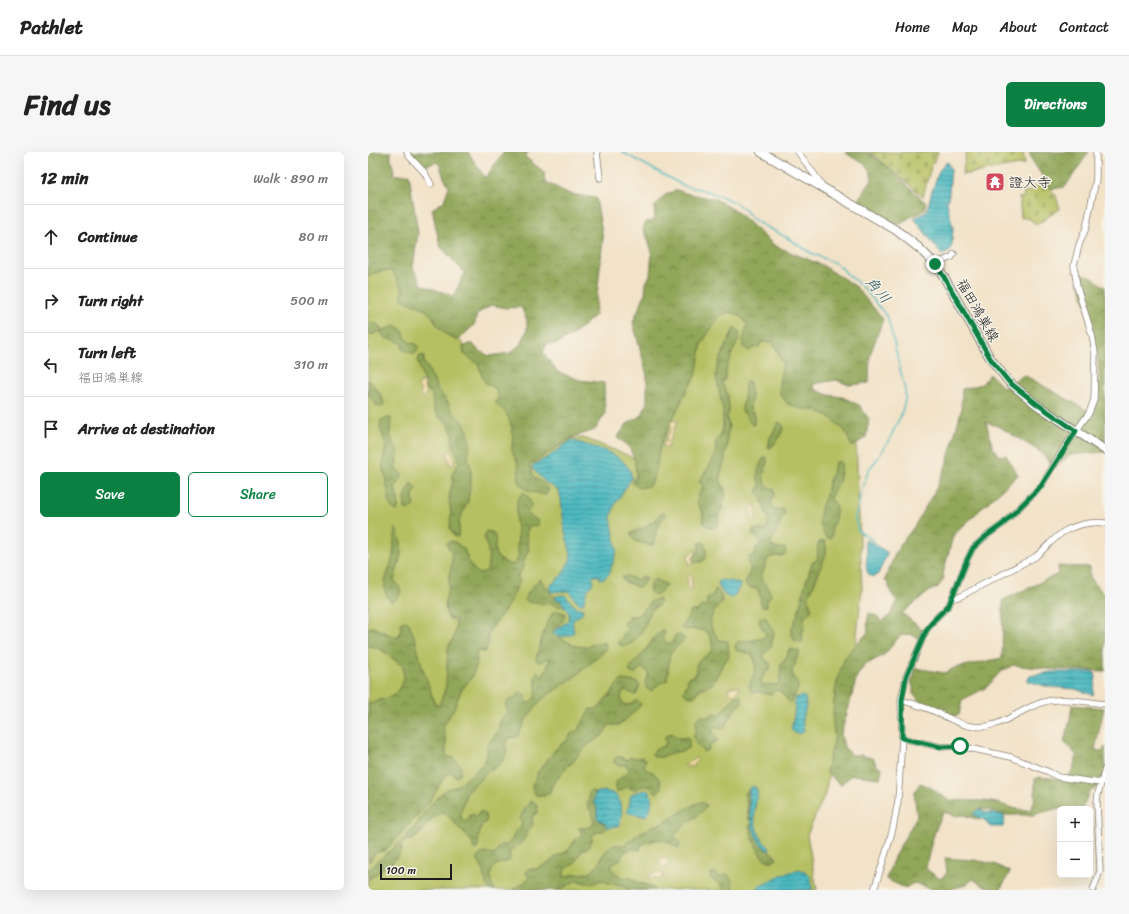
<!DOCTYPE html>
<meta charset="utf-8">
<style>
body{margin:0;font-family:Sriracha,"Klee One",sans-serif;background:#f6f6f6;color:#222}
.controls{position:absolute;right:12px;bottom:12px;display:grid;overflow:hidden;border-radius:6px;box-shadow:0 4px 16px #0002}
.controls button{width:36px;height:36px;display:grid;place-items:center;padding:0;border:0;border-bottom:1px solid #e0e0e0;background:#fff;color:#222;font:20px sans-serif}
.scale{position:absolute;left:12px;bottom:10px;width:72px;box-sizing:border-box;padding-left:4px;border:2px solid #1c1c1c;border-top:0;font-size:11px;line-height:14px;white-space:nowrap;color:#1c1c1c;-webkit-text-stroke:3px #f7f3e8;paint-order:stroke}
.stop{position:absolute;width:12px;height:12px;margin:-9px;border:3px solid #0b8043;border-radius:50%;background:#fff}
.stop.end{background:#0b8043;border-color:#fff;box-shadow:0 1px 4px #0008}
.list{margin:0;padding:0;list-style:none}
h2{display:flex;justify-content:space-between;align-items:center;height:52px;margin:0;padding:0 16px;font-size:17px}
h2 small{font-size:13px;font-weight:400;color:#767676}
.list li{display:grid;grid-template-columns:26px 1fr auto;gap:12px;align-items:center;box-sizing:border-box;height:64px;padding:0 16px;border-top:1px solid #e0e0e0}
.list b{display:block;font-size:15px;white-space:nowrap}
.list p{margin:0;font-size:13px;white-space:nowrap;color:#767676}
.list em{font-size:13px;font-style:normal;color:#767676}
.actions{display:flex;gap:8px;padding:12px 16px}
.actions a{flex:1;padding:9px 0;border:1px solid #0b8043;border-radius:6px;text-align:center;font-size:14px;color:#0b8043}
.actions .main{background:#0b8043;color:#fff}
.icon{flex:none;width:22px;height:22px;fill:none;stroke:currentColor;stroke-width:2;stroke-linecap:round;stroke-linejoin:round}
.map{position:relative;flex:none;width:737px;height:738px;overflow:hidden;border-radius:6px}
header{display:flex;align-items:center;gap:24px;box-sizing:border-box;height:56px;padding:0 20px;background:#fff;border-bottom:1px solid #e0e0e0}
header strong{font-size:19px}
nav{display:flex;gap:22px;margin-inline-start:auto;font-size:14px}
.intro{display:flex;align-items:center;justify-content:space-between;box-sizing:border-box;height:96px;padding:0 24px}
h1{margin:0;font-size:28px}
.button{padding:10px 18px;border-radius:6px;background:#0b8043;color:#fff;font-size:14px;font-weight:700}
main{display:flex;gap:24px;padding:0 24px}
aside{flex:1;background:#fff;border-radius:6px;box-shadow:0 4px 16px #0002}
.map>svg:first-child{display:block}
.grass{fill:#b5c062;stroke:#686e3f}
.forest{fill:url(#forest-crowns);stroke:#56613a}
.sand{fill:url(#sand-dots);stroke:#857b5d}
.cemetery{fill:url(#cemetery-stones);stroke:#686e3f}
.water{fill:url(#water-rules);stroke:#326a6e}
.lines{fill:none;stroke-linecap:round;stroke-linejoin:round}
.stream{stroke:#49b8c0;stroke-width:1.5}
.minor-casing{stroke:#877f72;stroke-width:7}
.secondary-casing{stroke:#877f72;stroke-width:10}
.minor{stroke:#fff;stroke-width:5.5}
.secondary{stroke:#fff;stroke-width:8}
.route{stroke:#0b8043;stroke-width:5}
.labels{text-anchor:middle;stroke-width:3;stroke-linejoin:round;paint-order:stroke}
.poi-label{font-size:14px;fill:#1c1c1c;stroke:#f7f3e8;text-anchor:start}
.street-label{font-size:14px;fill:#1c1c1c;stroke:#f7f3e8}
.water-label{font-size:15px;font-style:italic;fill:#2e5a5e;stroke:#f7f3e8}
</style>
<header>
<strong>Pathlet</strong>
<nav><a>Home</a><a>Map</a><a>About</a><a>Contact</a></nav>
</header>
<div class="intro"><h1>Find us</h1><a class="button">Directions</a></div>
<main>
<aside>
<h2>12 min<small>Walk · 890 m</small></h2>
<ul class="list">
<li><svg class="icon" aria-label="ahead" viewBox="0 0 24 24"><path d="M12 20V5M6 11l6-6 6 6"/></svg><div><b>Continue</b></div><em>80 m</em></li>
<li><svg class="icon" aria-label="right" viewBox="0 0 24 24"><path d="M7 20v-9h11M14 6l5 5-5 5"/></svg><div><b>Turn right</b></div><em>500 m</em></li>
<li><svg class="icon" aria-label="left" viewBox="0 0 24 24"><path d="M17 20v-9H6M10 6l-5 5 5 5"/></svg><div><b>Turn left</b><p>福田鴻巣線</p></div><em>310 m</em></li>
<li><svg class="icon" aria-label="arrive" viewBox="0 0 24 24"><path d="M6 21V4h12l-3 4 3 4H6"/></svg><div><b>Arrive at destination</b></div></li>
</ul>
<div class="actions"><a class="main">Save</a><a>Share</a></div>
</aside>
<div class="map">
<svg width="737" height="738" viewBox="0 0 737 738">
<defs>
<pattern id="forest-crowns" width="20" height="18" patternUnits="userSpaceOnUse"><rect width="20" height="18" fill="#90a658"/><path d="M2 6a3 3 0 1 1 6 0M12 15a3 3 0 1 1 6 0" fill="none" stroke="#758648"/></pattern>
<pattern id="sand-dots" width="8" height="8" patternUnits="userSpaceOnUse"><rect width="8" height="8" fill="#eeda9e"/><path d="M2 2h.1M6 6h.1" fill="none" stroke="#ccba88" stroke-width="1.8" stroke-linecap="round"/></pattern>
<pattern id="cemetery-stones" width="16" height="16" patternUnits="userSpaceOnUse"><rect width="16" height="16" fill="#b5c062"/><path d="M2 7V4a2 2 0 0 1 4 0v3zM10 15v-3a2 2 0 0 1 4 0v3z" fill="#9ba454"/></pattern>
<pattern id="water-rules" width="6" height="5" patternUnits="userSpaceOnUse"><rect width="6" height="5" fill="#49b8c0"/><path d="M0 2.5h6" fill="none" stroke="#3c959b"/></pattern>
</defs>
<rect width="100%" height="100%" fill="#f7f3e8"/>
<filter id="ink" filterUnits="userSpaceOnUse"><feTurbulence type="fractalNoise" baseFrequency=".025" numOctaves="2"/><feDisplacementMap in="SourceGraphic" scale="8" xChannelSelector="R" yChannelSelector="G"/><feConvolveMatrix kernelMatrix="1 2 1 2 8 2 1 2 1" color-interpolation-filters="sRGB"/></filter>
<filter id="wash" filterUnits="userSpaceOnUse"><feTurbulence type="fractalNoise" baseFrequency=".012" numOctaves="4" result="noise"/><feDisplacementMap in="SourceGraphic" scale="16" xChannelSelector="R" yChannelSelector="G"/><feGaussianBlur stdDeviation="0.9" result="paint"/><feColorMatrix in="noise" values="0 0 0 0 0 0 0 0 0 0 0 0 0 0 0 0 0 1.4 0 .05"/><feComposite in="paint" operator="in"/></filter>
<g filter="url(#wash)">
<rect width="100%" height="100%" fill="#f2e2c7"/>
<path class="grass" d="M21 114 79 173 115 216 197 287 216 286 259 303 278 313 338 151 370 156 411 181 433 232 488 286 494 437 487 502 476 546 457 642 439 683 449 738H0V122Z"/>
<path class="forest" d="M0 0H23V8L27 23 41 22 50 81 45 116 54 133 85 144 97 121 72 94 64 57 76 49 81 34 76 26 72 13 68 10 59 13 51 12 41 0H100L117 26 136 0H160L157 5 176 20 177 30 202 42 228 46 235 86 227 164 203 184 188 192H179L175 201 190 220 212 228 236 231 237 262 227 278 203 286 162 313 166 325 175 331 181 337 178 343C169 341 154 339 151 329 149 324 152 319 150 313 149 307 144 303 144 296 144 289 146 281 143 274 142 269 139 261 135 258 131 253 131 256 127 249L131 246 127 236 119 232 115 227 110 212 96 202 95 195 104 191 110 198 121 204 142 201 153 192 159 178V168L153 155 139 156 123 153 109 162 107 172 89 189C82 185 74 180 69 173 67 169 65 165 62 162 54 153 43 152 34 147V136L24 119H11L0 125Z
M477 0H499L517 13 558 51 557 57 552 61 542 65 533 72H524L488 51 504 28C502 9 490 11 477 0Z
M661 0H721L697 35 683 37 665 10Z
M309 38 317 41 347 47 368 59 407 94 454 113 487 134 515 167 502 203 501 231 481 233 468 228 445 232 448 238 460 243 474 245 491 253 501 267 498 285 484 295 477 279 461 264 450 259 434 257 420 252 412 242 411 230 415 212 405 190H393L391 195 385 196 381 199 374 194 379 172 371 163 362 160 353 163 348 169 334 191 328 223 318 240 294 289 291 299 287 325 281 334 271 336 265 332V329L268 324 267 309 260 293 249 286 259 272 274 263 279 251V224L274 204 265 170 277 142 278 131 282 123 284 100 280 87 275 77 278 70 286 69 287 54 298 42Z
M712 122 722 124 737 135V300L702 303 687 316 671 299 632 275 618 270 625 296 631 304 638 303 650 323 618 352 585 384 575 422 576 427 570 435 562 439 534 461 556 479 552 487 542 482 532 484 516 503 497 513 489 524 479 562 473 581 476 595 484 603H494L506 607 508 613 514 616 512 626 484 623 472 633 458 619C460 609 464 599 466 589 467 583 465 575 465 568 465 549 468 526 476 508 482 497 492 490 500 480L499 471 501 461 509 464 514 470 523 462 529 449 523 441 520 431 517 428 526 404 534 390 546 375 569 335 579 311 593 259 594 237 614 232 622 222 636 236 656 223 724 261C726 256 728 251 729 247 737 213 720 163 711 129Z
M0 170 6 171 12 174 13 179 5 182 0 183Z
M28 173 36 180C38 194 44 188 51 195L48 201C43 202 38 199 34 197V192C28 188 24 187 17 186L13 181 15 178 22 176Z
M366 176 371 179 372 185 365 199 359 215 357 227 354 231 360 244 361 256 359 265 361 277 359 284V295L357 303V308L352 324 353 330 357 338V345L355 355 350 362 351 370 347 376 341 375 335 370V361L329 351 330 344 333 339 335 334 331 330 345 308 348 298 347 292 349 288 353 283 355 275V259L348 224 349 216 352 208Z
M54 203 56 204V211L60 216 69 236 80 251 84 259 96 271 100 279 102 290 100 308 103 315V328L100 349 91 369V378L90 385 86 384 82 377 83 362 81 346 85 328 84 321 88 316 91 310 90 303 86 297 84 288 85 282 78 269 71 265 65 257 64 242 57 236 55 228 50 209 51 205Z
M0 228C8 234 14 243 16 252L13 255 9 254 0 241Z
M379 229 382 230V240L384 244 382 255 383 261H386L387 264 386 272 385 274C380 269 379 263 374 259 374 252 376 248 377 242 377 237 376 233 379 229Z
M19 266H23L22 280 23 286 30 299 27 318 33 320 34 325 27 335C28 343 33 351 29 359L24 356 20 350V337L18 332V325L15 319V312L18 292 12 276 13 268Z
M410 271H413L416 275 412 284 403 296H400L402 286Z
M396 305H399C400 319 390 321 400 335L406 337 407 342C403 349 402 352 407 358L415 357 417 361C411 370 409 382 402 391 405 397 411 397 417 396L418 401 414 404H407L400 406 394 423V427L400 435 403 444 399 448V454L394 455 391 440 389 436H383L377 433C378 424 386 420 380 411L381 405 387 403 388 401 387 396 392 394C392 388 389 386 384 382L385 378H397C407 365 392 358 394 345L389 340 392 332C387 323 391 314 396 305Z
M471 309 474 311C472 318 473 328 469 334 467 338 464 341 462 345L463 349 466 350C470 359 468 368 463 376 464 380 465 384 462 387L458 386 452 373 451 369 454 353 458 344 460 332 466 316 467 311Z
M43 331 48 337 45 343 46 352 42 358 37 357C36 343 38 343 43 331Z
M155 340C161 344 162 347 163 354L160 359 159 362 169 368 171 372 168 374H162L158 380 161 397 157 405 155 415 149 425 152 429 141 452 120 481V493L117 500 108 499 109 511 104 525 93 539 86 556 75 575 78 589V604L86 606 93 615 92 622 88 625 83 620 77 624 62 649 18 698 7 701 2 709 0 708V554L1 552 27 543 36 528 35 514C22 506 15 495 0 494V476L4 475 30 486 33 477V471L37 469 41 471 48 490 53 511 67 552 71 554 78 534 80 495 85 487 88 476 87 467H81L78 462 77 449 81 436V423L84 412 83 399 78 392 83 389 88 391 96 397 102 413 111 422 119 419C120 412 121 405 120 398 119 390 114 389 118 379L124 380C132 387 123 396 129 404 131 408 138 410 142 413L148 411 151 403 149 395 150 382 148 370 149 349Z
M296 360 298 364 293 368 288 379V383L285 393H281L267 389 262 381 276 376 283 370H287L290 364Z
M27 376C39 395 31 408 26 428 35 438 35 444 23 450 10 435 20 424 24 408 27 398 25 386 27 376Z
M457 389C460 401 457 406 452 416 450 419 450 422 449 425 446 432 443 439 440 446L444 458 436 466V476L434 482 435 489 433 490 427 489 424 483 423 477C430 465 432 453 435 441 437 431 441 421 444 411L449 408C451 401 448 397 451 390Z
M335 390C339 395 339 401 337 407L333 410H326L325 408C325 406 327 405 328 404 331 401 331 395 331 391Z
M690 414 722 415V425L735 441 737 442V519L680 517 645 513 632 520 619 535 594 548 591 563 586 564 568 556 556 553 545 542V535L543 529 546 524 547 516 577 521 586 516 634 506 635 448 690 422Z
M259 424 269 428 273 425H278L279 427 271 436 255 429 254 425Z
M172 427 186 445H192L197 452 196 455 189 454 183 451 176 452 169 450C164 452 161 451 157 448 160 440 165 433 172 427Z
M287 427 292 430 297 432 298 434 289 442 285 443 282 440 281 432Z
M348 437 353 443 354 450C348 456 341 464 343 474 344 478 349 484 351 488L360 489 361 504 354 514 347 527 344 532 330 538 329 542 326 545 319 544 315 540 320 531 319 527 327 523 329 519 328 513 330 510 345 498C344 494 344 489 342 485 339 475 324 477 316 478L313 475C317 469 321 465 323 459H330L333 454H339V446L344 444Z
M288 447 292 448 290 454C288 455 286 456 284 457 281 460 280 467 278 471 273 482 262 500 249 491L255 484V481L259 477 258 474 255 471 257 469 261 468V464H268L280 454 282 450Z
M190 459 197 461C197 469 192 472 185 477L194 487 208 494 218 495 228 491H237L239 497 204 527 197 531 173 548 159 566 149 585 142 586 137 592 139 599 136 607 130 614 121 619 111 629 99 639 93 659V667L98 669 103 666 101 664 103 662H105L106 664 110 663 112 660H115L119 667 117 671 114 672C113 675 112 679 111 683 110 688 111 691 109 697H106L104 689C93 680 87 669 75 660L64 666 52 682 44 688H38L33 694 34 699 27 708 0 728V719L17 703 25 697 48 674 54 663 67 648 78 637 87 635 97 628 115 612 119 604V593L130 579 132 569 140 559 137 553 141 548 147 547 152 540 157 542 159 552C172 544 168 538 167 525L170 519 174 525 179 517 182 505 172 510 169 509 168 506 177 476 185 460Z
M397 464 406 481 403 495 395 503 398 509 402 511V517L397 521 393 528 395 533C400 532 405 533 410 532L412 527 413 513 420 503V499L425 497 432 500 428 508 427 513 424 518 425 524 430 532V537L422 551C417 546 415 539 408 538L403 543 391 540 386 541 382 538C380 522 395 520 383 502L368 498 367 493 371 489 387 488 398 485 397 480 391 471 392 466Z
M294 477 297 482 294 485 300 492 304 491 307 484 312 483 317 487 302 501 299 528C293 530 288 533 285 539L279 537 277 530 280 524V520L275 516 271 517 267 522 263 521 261 518C265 510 271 506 276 500 282 492 286 485 294 477Z
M254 528 268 530 272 533 268 543 256 538 253 544 254 551 257 553 264 552 269 548 273 553 252 573H241L235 583 217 595 204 611 199 614 193 623 184 633 182 640 176 644 168 643 165 639 164 633 168 627 170 619 178 611 180 607 187 598 195 591 199 589 203 582C204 581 208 580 209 579 212 577 219 562 222 557H228L233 554 237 547 245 540 247 535Z
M373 543 374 551 365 560 357 576 351 577 347 574 344 578 350 589 343 592 340 598 336 600C331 595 326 592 326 584 326 582 328 580 328 578 329 570 325 569 333 564L340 565 346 561 352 562 367 544Z
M704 553 736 556 727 598 734 599 737 595V634L722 638 714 657 691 656 665 663H635L620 658 612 657V668L595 663 587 664 576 660C566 677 561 698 558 717L572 727 579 721 577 706 606 708 626 712 642 720 632 738C621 738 613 733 605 727L598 733 586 736 583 738H567L546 731 537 736 518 727 526 705 549 664 546 641 552 631 562 635 580 648 617 649 629 651 648 657 662 658 667 647V627L672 625 692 627 702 623 709 604 696 589 701 572Z
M304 581C309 585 311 588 319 585L321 589V595L315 599 308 600 294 605H286L284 602 287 597 294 595 298 592 297 584Z
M250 604 260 608 262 605 270 606 273 605 278 608 276 612 278 618 285 620 292 628 293 636 289 641 285 638 283 635C277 633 273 634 268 638L259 635 249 640C244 628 255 625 261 618L259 613H250L246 611 247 607Z
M380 638C381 648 381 658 383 668H381L378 647 376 642Z
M225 639 231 648 232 669 239 675 237 678 230 680 224 683V689L220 696 212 701 207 711 196 718V725L206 722 222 721 231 711 234 704 244 693H256L273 680 279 678 284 674 296 671 316 658 327 652 333 650 339 653C331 666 314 671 306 684L312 691 311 697C307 695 304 692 300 690 291 685 283 690 274 692L272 698 264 697 256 700 253 707 244 712 243 717C249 722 254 727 263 726 271 733 280 730 287 738H264L251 733 240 731 236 728 230 729 227 731H218L208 728 203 732 190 738H147V736L154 732 161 726 158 720 160 717H168L181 711 187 705 200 699 207 688 214 683 211 676 223 675 226 670 225 663 219 653 221 647V640Z
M162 649C169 650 170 655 169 661L165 663 164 667 165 672 154 690C149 695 144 695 141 701L142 706 141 709C137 711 131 711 128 713 120 719 122 731 127 738H122L118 732 116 720 109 706 113 702 120 701 125 703 129 700 130 696 132 693H139C143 689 146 685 147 679L152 676 154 672 152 667C155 660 157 655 162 649Z
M383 672C387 679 388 686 393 692 398 699 405 699 409 707 393 718 384 684 381 674Z
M347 720 351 724 354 725 358 722C367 727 363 731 366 738H357L352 732 342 726 343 721Z"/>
<path class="sand" d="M53 230H56L57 231 56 236 59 240 58 242 55 246 52 244 53 239 50 235Z
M308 268 310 269 308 271 309 274 306 276V279L304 281V285L301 289 300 295 299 296 295 295V292L298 289V285L303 277 302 271 304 269Z
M81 299C86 301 86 305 86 309L87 311 85 313 82 312 79 304V300Z
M386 352 388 355V367H386L383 365C382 361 382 354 386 352Z
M327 398 328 401 325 406V412L322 413H321L320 403Z
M321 422C326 425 323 432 324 437L323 439 320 437V435L319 432 320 429 319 425Z
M370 534 371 537C369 542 365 542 360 541L359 540 362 535Z
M328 606 330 608 325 613V616L321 614 318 616 316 614 321 610 324 609 326 607Z
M297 707 300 709 301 713 296 716 292 712 291 709 292 708Z
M288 720 295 721 296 723 290 728 286 725 283 726H281V723Z"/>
<path class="cemetery" d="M501 0H570L563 15 555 45 511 7Z
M598 0H653L655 1 657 12 594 23Z
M678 32 688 44 692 57 668 73C664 68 660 65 653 66L651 46 656 45 655 40 663 39 665 37V35Z"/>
<path class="water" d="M580 10 583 18 582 28 581 42 579 51 585 75 584 93 581 100 574 103 546 66 553 63 559 58 563 42 571 19 573 16 575 14 577 11Z
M203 288C224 295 261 301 264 326L247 352 243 365 249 399 241 422 237 426 232 427V424H226L224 426 226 429 219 439 215 452C208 452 205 444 201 439L183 440 182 434 194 423 202 408 203 402 197 380 193 347 191 339 177 330 164 316 165 313 180 305Z
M499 388 519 400V403L510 422 505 425C495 421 499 410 499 402 498 397 497 393 497 389Z
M353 428 362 429 372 432V434L365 446C356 446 352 438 350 430Z
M196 443 200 446 206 454 215 457 214 461C205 470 203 464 206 480 199 486 192 486 185 481L186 479C203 467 207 467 192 448H188V444Z
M683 520H726L728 525 725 543 707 537 681 535 659 529 662 524Z
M434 544 437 545C439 553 438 559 434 566L436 579 432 582 425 580 423 578 426 563 427 546Z
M386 634C393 642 388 647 387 655 385 672 390 686 402 696L401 699C382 687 381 657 381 637V636Z
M277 638 281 639C286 647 284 657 278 664 271 663 264 663 259 660L262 650V645L265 641Z
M237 639C240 640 244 640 246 642 256 649 255 665 250 674L240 676 238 672 230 667 229 665V655L226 651V643L230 640Z
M612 657 616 660 635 663 637 668 635 675H622L618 669 604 662Z
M431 717C444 722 443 725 444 738H391L390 735 413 723Z"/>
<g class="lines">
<path class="stream" d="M254 0 316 34 336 38 350 43 366 50 376 57 385 67 389 70 418 85 443 101 467 111 473 115 478 121 496 136 520 166 537 238V248L533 263 521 288 510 306 501 317 494 338 487 366 490 379 506 389 507 394"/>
</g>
</g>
<g filter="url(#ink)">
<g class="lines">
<g class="minor-casing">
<path id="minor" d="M39 0 41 4 56 20 63 32
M229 0 232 26
M430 0 452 30 455 36
M567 112 584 105 586 102
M584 447 593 444 667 405C677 397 685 387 695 380 707 373 723 369 737 371
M533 548C545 552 557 555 568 560 579 565 590 572 602 574 634 579 649 557 676 550 692 545 720 550 737 552
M534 586 573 595 592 594 643 605 681 620 690 625 733 631
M506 738 520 694 525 676 530 649 534 586 533 548 538 525 542 516 558 479 566 468 581 453 599 408 605 396 617 385 635 372 673 334 698 293 721 261 726 248 727 201 724 183 709 135 706 114 707 109 711 93 718 76 723 52 728 27V0
M725 738 732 719 729 650 730 642 737 617"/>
</g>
<g class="secondary-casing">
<path id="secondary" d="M393 0 528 78 551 96 567 112 576 125 622 206 641 230 669 253 737 298"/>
</g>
<use href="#minor" class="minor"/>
<use href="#secondary" class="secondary"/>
</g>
</g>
<g class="lines" filter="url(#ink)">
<path class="route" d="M567 112 576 125 622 206 632 219 641 230 669 252 708 279 673 334 635 372 617 385 605 396 599 408 581 453 566 468 558 479 542 516 538 525 534 548V586L573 595 592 594"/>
</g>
<defs>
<g id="temple-square" transform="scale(1)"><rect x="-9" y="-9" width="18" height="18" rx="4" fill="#d1495b" stroke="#f7f3e8"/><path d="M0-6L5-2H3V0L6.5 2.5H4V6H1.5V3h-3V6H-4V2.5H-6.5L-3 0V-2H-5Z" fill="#fff"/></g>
</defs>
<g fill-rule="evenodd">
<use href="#temple-square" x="627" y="30"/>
</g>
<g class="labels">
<g class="poi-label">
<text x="641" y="35">證大寺</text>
</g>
<g class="street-label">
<text transform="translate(610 158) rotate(60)" y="5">福田鴻巣線</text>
</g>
<g class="water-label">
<text transform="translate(510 138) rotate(50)" y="5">角川</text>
</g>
</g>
</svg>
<div class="controls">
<button>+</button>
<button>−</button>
</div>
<div class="scale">100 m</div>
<div class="stop" style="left:592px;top:594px"></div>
<div class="stop end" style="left:567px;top:112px"></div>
</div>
</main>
